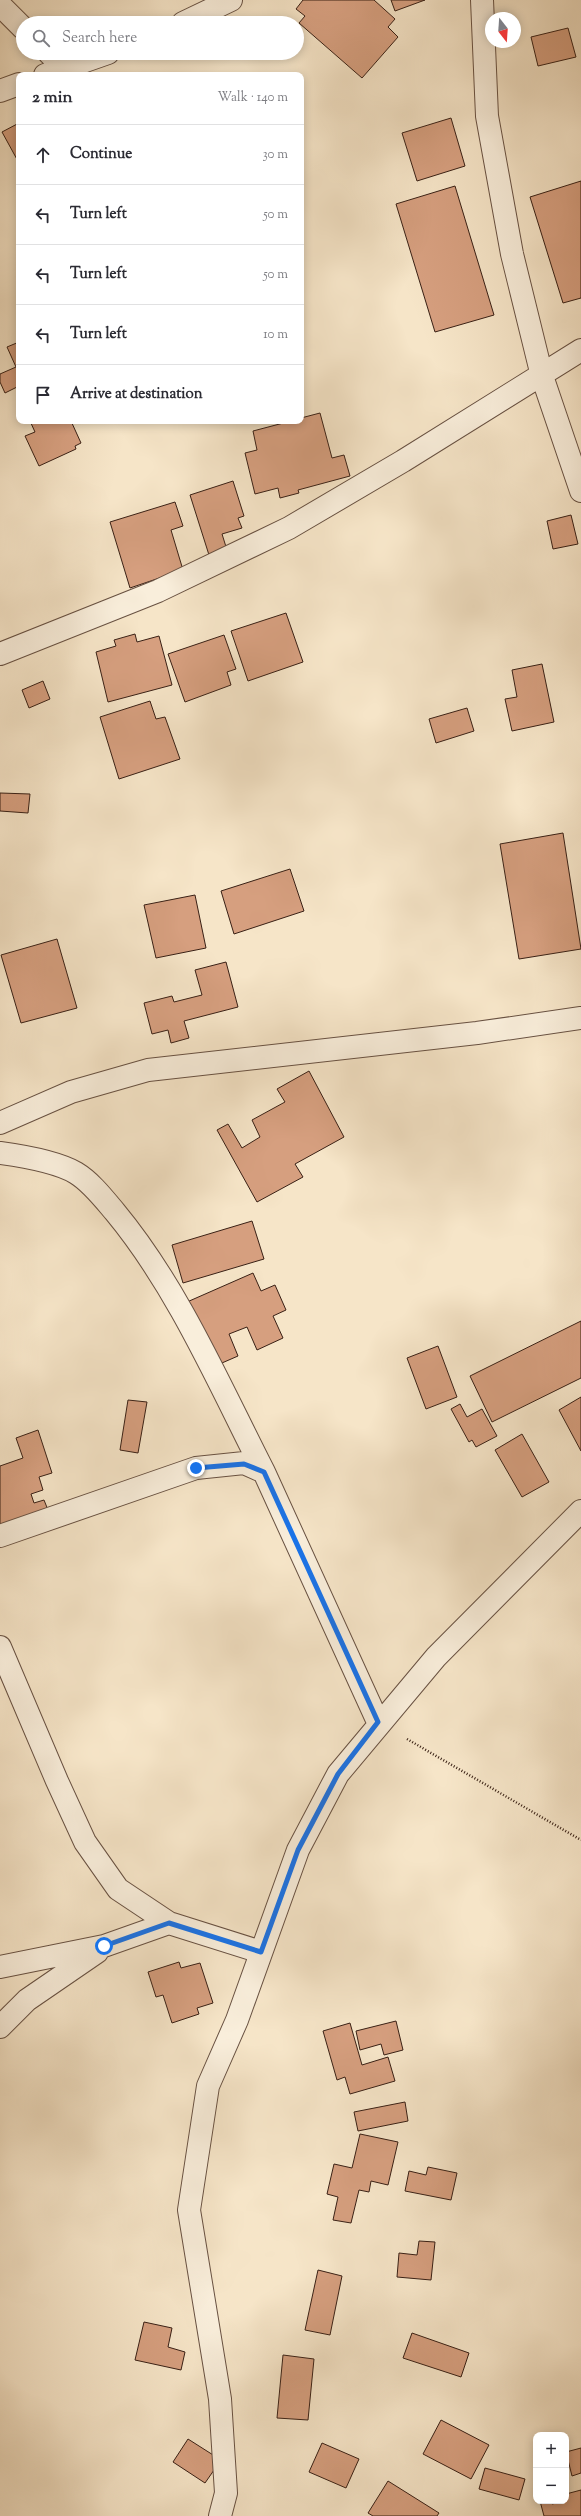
<!DOCTYPE html>
<meta charset="utf-8">
<style>
body{margin:0;font-family:"Sorts Mill Goudy",serif;background:#f7f7f7;color:#2b2b33}
.controls{position:absolute;right:12px;bottom:12px;display:grid;overflow:hidden;border-radius:8px;box-shadow:0 2px 10px #0003}
.controls button{width:36px;height:36px;display:grid;place-items:center;padding:0;border:0;border-bottom:1px solid #e1e1e2;background:#fff;color:#2b2b33;font:20px sans-serif}
.compass{position:absolute;left:485px;top:12px;width:36px;height:36px;border-radius:50%;background:#fff;box-shadow:0 2px 10px #0003;rotate:163deg}
.stop{position:absolute;width:12px;height:12px;margin:-9px;border:3px solid #1a73e8;border-radius:50%;background:#fff}
.stop.end{background:#1a73e8;border-color:#fff;box-shadow:0 1px 4px #0008}
.list{margin:0;padding:0;list-style:none}
h2{display:flex;justify-content:space-between;align-items:center;height:52px;margin:0;padding:0 16px;font-size:17px}
h2 small{font-size:13px;font-weight:400;color:#7c7c81}
.list li{display:grid;grid-template-columns:26px 1fr auto;gap:12px;align-items:center;box-sizing:border-box;height:60px;padding:0 16px;border-top:1px solid #e1e1e2}
.list b{display:block;font-size:15px;white-space:nowrap}
.list em{font-size:13px;font-style:normal;color:#7c7c81}
.icon{flex:none;width:22px;height:22px;fill:none;stroke:currentColor;stroke-width:2;stroke-linecap:round;stroke-linejoin:round}
.map{position:relative;flex:none;width:581px;height:2516px;overflow:hidden}
.search{position:absolute;background:#fff;box-shadow:0 2px 10px #0003;left:16px;top:16px;width:288px;height:44px;display:flex;align-items:center;gap:10px;box-sizing:border-box;padding:0 14px;border-radius:22px;color:#7c7c81;font-size:15px}
.panel{position:absolute;background:#fff;box-shadow:0 2px 10px #0003;left:16px;top:72px;width:288px;height:352px;border-radius:8px}
.map>svg:first-child{display:block}
.building{fill:#d69f7f;stroke:#392015}
.lines{fill:none;stroke-linecap:round;stroke-linejoin:round}
.street-casing{stroke:#685142;stroke-width:24}
.path{stroke:#392015;stroke-width:2.5;stroke-dasharray:1 2;stroke-linecap:butt}
.street{stroke:#f9eedb;stroke-width:22}
.route{stroke:#1a73e8;stroke-width:5}
</style>
<div class="map">
<svg width="581" height="2516" viewBox="0 0 581 2516">
<rect width="100%" height="100%" fill="#f6e5c8"/>
<filter id="stains"><feTurbulence type="fractalNoise" baseFrequency=".005" numOctaves="4"/><feColorMatrix values="0 0 0 0 .2 0 0 0 0 .09 0 0 0 0 .02 0 0 0 .5 -.17"/></filter>
<radialGradient id="worn" r=".72"><stop offset=".6" stop-color="#630" stop-opacity="0"/><stop offset="1" stop-color="#630" stop-opacity=".3"/></radialGradient>
<path class="building" d="M303 0H374L395 19 388 27 398 37 362 78 299 23 305 16 296 9Z
M391 0H425L395 11Z
M568 28 576 57 538 66 531 37Z
M451 118 465 166 417 181 402 133Z
M19 123V163L2 132Z
M581 181V298L563 303 530 197Z
M455 186 494 315 435 332 396 204Z
M19 342V386L5 393 0 382V374L16 367 7 347Z
M320 413 332 458 344 455 350 476 298 490 299 493 280 498 278 488 255 494 245 453 257 450 253 431 291 421H301V418Z
M30 421H71L81 443 75 446 76 449 39 466 25 436 35 432Z
M233 481 244 516 238 518 242 528 222 534 227 550 209 555 190 495Z
M175 502 183 526 171 530 183 570 130 588 110 522Z
M571 515 578 544 553 549 547 521Z
M286 613 303 662 248 681 231 631Z
M135 634 137 642 159 636 172 685 108 702 96 652 116 646 114 640Z
M224 635 236 669 227 672 231 685 185 702 168 654Z
M542 664 554 722 512 731 505 699 517 697 512 670Z
M43 681 50 699 29 708 22 690Z
M150 701 156 719 165 717 180 759 119 779 100 717Z
M467 708 474 731 436 743 429 719Z
M0 793 30 794 28 813 0 811Z
M563 833 581 949 519 959 500 844Z
M290 869 304 911 234 934 221 891Z
M195 895 206 948 156 958 144 905Z
M57 939 77 1008 21 1023 1 955Z
M226 962 238 1007 184 1021 189 1038 171 1043 168 1030 152 1034 144 1003 172 996 174 1002 202 995 195 970Z
M309 1071 344 1137 295 1164 303 1177 257 1202 217 1130 228 1124 242 1148 260 1137 252 1120 285 1102 277 1089Z
M252 1221 264 1259 183 1283 172 1245Z
M253 1273 261 1291 275 1285 286 1310 273 1316 283 1338 257 1350 247 1327 229 1334 238 1356 215 1366 187 1302Z
M581 1321V1378L492 1422 470 1376Z
M438 1346 457 1397 426 1409 407 1358Z
M581 1397V1451L559 1410Z
M128 1400 147 1402 138 1453 120 1450Z
M460 1404 467 1417 482 1409 497 1436 476 1447 472 1440 469 1442 451 1409Z
M38 1430 52 1473 39 1477 43 1490 31 1494 34 1503 44 1500 48 1510 0 1527V1466L23 1458 16 1438Z
M522 1434 549 1482 522 1497 495 1450Z
M179 1962 181 1968 200 1963 213 2003 197 2008 199 2014 172 2023 163 1995 156 1997 148 1972Z
M396 2021 403 2050 384 2055 381 2044 360 2050 356 2031Z
M350 2023 362 2065 388 2057 395 2081 350 2094 345 2077 337 2080 323 2031Z
M405 2102 408 2121 358 2131 354 2112Z
M360 2134 398 2142 388 2185 371 2181 369 2192 359 2190 351 2223 333 2220 338 2197 327 2194 334 2164 352 2168Z
M428 2167 457 2173 451 2200 405 2191 409 2171 426 2175Z
M419 2241 435 2242 431 2280 397 2277 399 2253 417 2255Z
M318 2270 342 2276 330 2335 305 2330Z
M144 2322 172 2328 168 2347 185 2352 181 2370 135 2360Z
M412 2333 469 2353 461 2377 403 2358Z
M283 2355 314 2359 308 2420 277 2418Z
M441 2420 489 2445 471 2479 423 2454Z
M188 2439 221 2460 205 2483 173 2462Z
M322 2443 359 2459 346 2488 309 2472Z
M581 2448V2473L572 2476 566 2452Z
M485 2468 525 2479 519 2500 479 2489Z
M388 2481 439 2513 437 2516H373L368 2513Z
M581 2490V2516H544L540 2501H551L552 2504 566 2501V2494Z"/>
<g class="lines">
<g class="street-casing">
<path id="street" d="M482 0 487 116 512 254 542 376 581 491
M0 5 23 28
M183 23 231 0
M49 53 64 68
M45 75 108 53
M0 91 19 84
M0 654 158 591 289 528 403 461 581 350
M0 1123 71 1092 148 1070 477 1033 581 1018
M0 1153C22 1156 57 1162 76 1173 91 1182 104 1199 115 1212 178 1288 219 1384 264 1472
M0 1536 196 1468 244 1463 264 1472 378 1722
M0 1647 57 1781 85 1842 118 1889 169 1923 261 1952
M0 1967 104 1946 169 1923
M0 2027 27 2000 97 1952
M220 2516 226 2493 220 2399 189 2210 208 2086 237 2020 298 1850 338 1774 436 1657 581 1511"/>
</g>
<path class="path" d="M407 1739 581 1840"/>
<use href="#street" class="street"/>
</g>
<g class="lines">
<path class="route" d="M104 1946 169 1923 261 1952 298 1850 338 1774 378 1722 264 1472 244 1464 196 1468"/>
</g>
<rect width="100%" height="100%" filter="url(#stains)"/>
<rect width="100%" height="100%" fill="url(#worn)"/>
</svg>
<div class="controls">
<button>+</button>
<button>−</button>
</div>
<svg class="compass" viewBox="-18 -18 36 36"><path d="M0-13l5 13h-10z" fill="#e53935"/><path d="M0 13l5-13h-10z" fill="#7c7c81"/></svg>
<div class="stop" style="left:104px;top:1946px"></div>
<div class="stop end" style="left:196px;top:1468px"></div>
<div class="search"><svg class="icon" aria-label="search" viewBox="0 0 24 24"><circle cx="10" cy="10" r="6"/><path d="M15 15l6 6"/></svg>Search here</div>
<section class="panel">
<h2>2 min<small>Walk · 140 m</small></h2>
<ul class="list">
<li><svg class="icon" aria-label="ahead" viewBox="0 0 24 24"><path d="M12 20V5M6 11l6-6 6 6"/></svg><div><b>Continue</b></div><em>30 m</em></li>
<li><svg class="icon" aria-label="left" viewBox="0 0 24 24"><path d="M17 20v-9H6M10 6l-5 5 5 5"/></svg><div><b>Turn left</b></div><em>50 m</em></li>
<li><svg class="icon" aria-label="left" viewBox="0 0 24 24"><path d="M17 20v-9H6M10 6l-5 5 5 5"/></svg><div><b>Turn left</b></div><em>50 m</em></li>
<li><svg class="icon" aria-label="left" viewBox="0 0 24 24"><path d="M17 20v-9H6M10 6l-5 5 5 5"/></svg><div><b>Turn left</b></div><em>10 m</em></li>
<li><svg class="icon" aria-label="arrive" viewBox="0 0 24 24"><path d="M6 21V4h12l-3 4 3 4H6"/></svg><div><b>Arrive at destination</b></div></li>
</ul>
</section>
</div>
